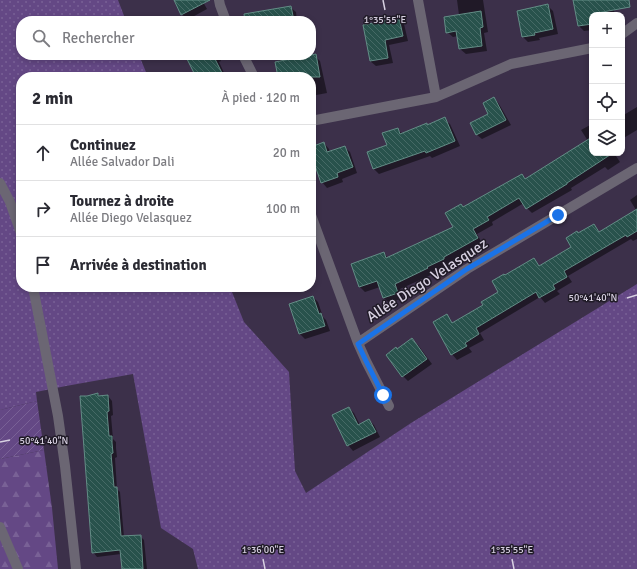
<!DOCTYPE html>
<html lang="fr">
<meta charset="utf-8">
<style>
body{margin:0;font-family:Signika,sans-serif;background:#f7f7f7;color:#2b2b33}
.controls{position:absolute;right:12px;top:12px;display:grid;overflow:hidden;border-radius:8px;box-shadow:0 2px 6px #0003}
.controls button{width:36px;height:36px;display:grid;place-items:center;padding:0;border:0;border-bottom:1px solid #e1e1e2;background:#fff;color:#2b2b33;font:20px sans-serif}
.stop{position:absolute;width:12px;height:12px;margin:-9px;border:3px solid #1a73e8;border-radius:50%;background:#fff}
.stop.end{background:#1a73e8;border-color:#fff;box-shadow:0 1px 4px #0008}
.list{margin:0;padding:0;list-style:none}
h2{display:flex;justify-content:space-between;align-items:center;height:52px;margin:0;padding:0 16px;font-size:17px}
h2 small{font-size:13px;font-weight:400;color:#7c7c81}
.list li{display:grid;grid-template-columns:26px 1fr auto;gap:12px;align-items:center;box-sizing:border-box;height:56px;padding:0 16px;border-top:1px solid #e1e1e2}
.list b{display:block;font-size:15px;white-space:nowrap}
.list p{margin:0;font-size:13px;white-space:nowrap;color:#7c7c81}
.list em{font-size:13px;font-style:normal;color:#7c7c81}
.icon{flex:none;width:22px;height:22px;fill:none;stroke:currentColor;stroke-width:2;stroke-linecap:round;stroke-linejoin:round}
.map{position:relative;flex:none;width:637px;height:569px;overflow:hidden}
.search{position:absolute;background:#fff;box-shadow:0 2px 6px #0003;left:16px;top:16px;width:300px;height:44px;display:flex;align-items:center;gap:10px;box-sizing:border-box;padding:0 14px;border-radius:16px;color:#7c7c81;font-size:15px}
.panel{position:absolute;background:#fff;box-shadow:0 2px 6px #0003;left:16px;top:72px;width:300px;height:220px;border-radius:16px}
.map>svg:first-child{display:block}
.grass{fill:url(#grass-dots)}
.forest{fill:url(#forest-firs)}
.garden{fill:url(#garden-furrows)}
.shadow{fill:#0007}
.building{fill:url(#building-back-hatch);stroke:#638d86}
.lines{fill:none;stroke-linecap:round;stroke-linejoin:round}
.minor{stroke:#6b6673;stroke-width:10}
.tertiary{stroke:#6b6673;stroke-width:10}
.route{stroke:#1a73e8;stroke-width:5}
.ticks{fill:none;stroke:#d7d0e1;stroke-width:1.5}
.labels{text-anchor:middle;stroke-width:3;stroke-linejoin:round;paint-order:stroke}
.street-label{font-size:15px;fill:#d7d0e1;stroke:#201b27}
.ticks-label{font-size:10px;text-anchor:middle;fill:#d7d0e1;stroke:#201b27;stroke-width:3;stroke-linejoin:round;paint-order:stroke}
</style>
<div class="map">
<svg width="637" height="569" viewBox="0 0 637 569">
<defs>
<pattern id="grass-dots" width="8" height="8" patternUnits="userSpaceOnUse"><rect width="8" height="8" fill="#644885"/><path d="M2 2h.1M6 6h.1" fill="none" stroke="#796196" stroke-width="1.8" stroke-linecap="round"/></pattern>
<pattern id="forest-firs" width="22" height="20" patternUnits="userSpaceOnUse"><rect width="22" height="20" fill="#644885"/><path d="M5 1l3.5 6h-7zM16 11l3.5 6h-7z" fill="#796196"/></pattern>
<pattern id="garden-furrows" width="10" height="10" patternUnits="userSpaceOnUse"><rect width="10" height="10" fill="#644885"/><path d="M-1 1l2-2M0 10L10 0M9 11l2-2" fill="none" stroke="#796196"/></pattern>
<pattern id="building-back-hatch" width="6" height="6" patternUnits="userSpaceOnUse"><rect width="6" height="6" fill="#28524c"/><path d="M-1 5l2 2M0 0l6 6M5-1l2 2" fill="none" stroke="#466a66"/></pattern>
</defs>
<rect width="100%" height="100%" fill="#3c304a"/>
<path class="grass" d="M0 0H118L126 21H21V55H139L148 77H21V287H230L244 322 289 372 295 471 306 493 411 423 637 284V569H198L193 549 161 528 133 374 66 386 36 392 37 401 0 410Z"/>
<path class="forest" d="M44 450 52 508 58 569H0V459Z"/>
<path class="garden" d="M37 401 44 450 0 459V410Z"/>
<path class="shadow" d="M175 0H202L207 9 187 20 182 14Z
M457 0H483L488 32 484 33 487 51 466 54 460 49 458 36 453 37 447 32 459 15Z
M574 0H612L615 15H592V30L584 31 579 26Z
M547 5 553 11 558 34 539 38 540 40 528 42 523 37Z
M290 7 296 12 297 21H253Z
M399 19 404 24 408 41 389 45 393 63 376 66 370 61Z
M186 55H218L221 61 219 62 226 77H197Z
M278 55H304V58L315 56 320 61 327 93 311 96V77H279L276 63 279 62Z
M494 98 499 104 511 125 482 139 476 134 490 115Z
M637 107V130L622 139V116Z
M444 119 450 124 460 146 432 158 430 156 379 174 374 169 368 153 388 146 397 129 403 134 427 124 428 126Z
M592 124V153H614L620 162 608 170 605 167 571 188 572 190 532 213 527 208 524 203 492 222 493 225 477 234 482 243 448 263 449 264 432 272 433 274 400 289 403 298 389 303 384 298 380 287 365 292 360 287 352 265 384 253 388 258 455 227 464 208 522 176 526 179 588 141 581 130Z
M324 143 329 149 330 152 344 147 350 152 357 173 342 179 343 182 327 188 322 182 311 151V148Z
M637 195V239L633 241 631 239 568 276 572 282 557 291 560 294 545 303 540 297 480 333 484 340 469 348 472 352 457 360 452 354 434 323 446 316 453 324 484 306 500 292 505 276 534 259 540 267 573 247 578 234 594 225 600 232 636 210 630 200Z
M313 297 318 302 323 317 326 320 330 331 305 339 300 334 291 305Z
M412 340 418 345 432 364 408 381 403 376 397 350Z
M98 394 101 397 108 396 112 401 113 415 111 416 113 439 116 442V448L117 457 115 458 117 489 120 492 124 537 140 536 144 540 147 569H122L121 554 97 557 93 552 87 397Z
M349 408 354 413 360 425 369 420 374 425 380 437 353 451 348 445Z"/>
<path class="building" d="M174 0H210L181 15Z
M573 0H629L630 7 592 14V24L578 26Z
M548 4 553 29 534 33 535 35 522 37 517 11Z
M291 6 294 21H245L244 14Z
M481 11 483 27 480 28 482 46 459 49 456 31 446 33 444 17Z
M399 18 403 36 385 40 388 58 370 61 363 25Z
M316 54 320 77H297L296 74 278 77 275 62Z
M185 55H213L224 77H196Z
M494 97 506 120 476 135 470 123 488 114 483 103Z
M445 117 455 141 426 153 425 151 373 169 367 152 387 145 382 133 398 128 400 134 427 123V125Z
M592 137V153H613L567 183V184L526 209 519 198 487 217 489 220 473 229 478 238 444 257V259L427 267 428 268 395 284 398 293 383 298 377 281 359 287 351 264 384 252 386 258 453 227 445 213 461 204 463 207 522 174 525 179Z
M324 142 327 152 345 146 353 167 337 173 338 177 321 183 311 154V147Z
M637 209V231L627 237 626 235 564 271 567 277 553 285 555 289 539 298 536 292 476 328 479 334 465 343 467 346 451 355 433 322 447 314 452 323 483 305 481 302 498 292 492 281 504 274 505 275 534 258 539 266 571 247 566 238 577 231 578 233 594 224 599 232Z
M313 296 319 314 321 313 325 326 299 334 289 304Z
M412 338 427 359 402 377 386 355 396 347 397 349Z
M98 393V396L108 395 109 411 107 412 109 436H112V443L113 453 111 454 114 487H117L121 536 141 535 143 569H122L120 550 92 553 80 396H87Z
M349 407 358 425 369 419 376 432 347 446 332 415Z"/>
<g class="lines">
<path class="minor" d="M219 0 220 5 226 21
M418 0 436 97
M622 34 637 23
M243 55 254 77
M311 121 436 97 450 91 511 64 592 48
M311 215 358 343 366 361 389 406
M358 343 467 269 637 168
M0 527 18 569"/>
<path class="tertiary" d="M0 183 10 202 21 233
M33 287 58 416 65 466 76 569"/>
</g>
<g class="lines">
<path class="route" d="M383 395 366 361 358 344 467 269 558 215"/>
</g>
<path class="ticks" d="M383 0 385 10M627 298 637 295M0 442 10 440M263 559 265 569M512 559 514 569"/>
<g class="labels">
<g class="street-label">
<text transform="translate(427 280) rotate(-33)" y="5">Allée Diego Velasquez</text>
</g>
</g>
<g class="ticks-label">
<text x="385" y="23">1°35'55"E</text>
<text x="593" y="301">50°41'40"N</text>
<text x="44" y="444">50°41'40"N</text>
<text x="263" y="553">1°36'00"E</text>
<text x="512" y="553">1°35'55"E</text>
</g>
</svg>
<div class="controls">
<button>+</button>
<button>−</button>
<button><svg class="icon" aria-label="locate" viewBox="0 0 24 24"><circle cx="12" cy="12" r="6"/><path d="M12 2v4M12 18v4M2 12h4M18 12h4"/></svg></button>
<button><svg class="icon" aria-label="layers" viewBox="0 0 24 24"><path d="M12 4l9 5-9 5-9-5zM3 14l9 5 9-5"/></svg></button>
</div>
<div class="stop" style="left:383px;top:395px"></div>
<div class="stop end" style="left:558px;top:215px"></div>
<div class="search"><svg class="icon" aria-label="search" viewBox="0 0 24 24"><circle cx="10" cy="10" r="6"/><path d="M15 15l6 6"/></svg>Rechercher</div>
<section class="panel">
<h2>2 min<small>À pied · 120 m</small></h2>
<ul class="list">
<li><svg class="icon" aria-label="ahead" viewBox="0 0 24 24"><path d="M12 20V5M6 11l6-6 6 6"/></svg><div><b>Continuez</b><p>Allée Salvador Dali</p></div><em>20 m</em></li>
<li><svg class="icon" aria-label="right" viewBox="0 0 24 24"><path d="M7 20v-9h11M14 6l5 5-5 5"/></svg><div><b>Tournez à droite</b><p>Allée Diego Velasquez</p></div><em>100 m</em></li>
<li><svg class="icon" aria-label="arrive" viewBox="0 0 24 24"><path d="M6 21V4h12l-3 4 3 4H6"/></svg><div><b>Arrivée à destination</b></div></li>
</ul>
</section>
</div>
